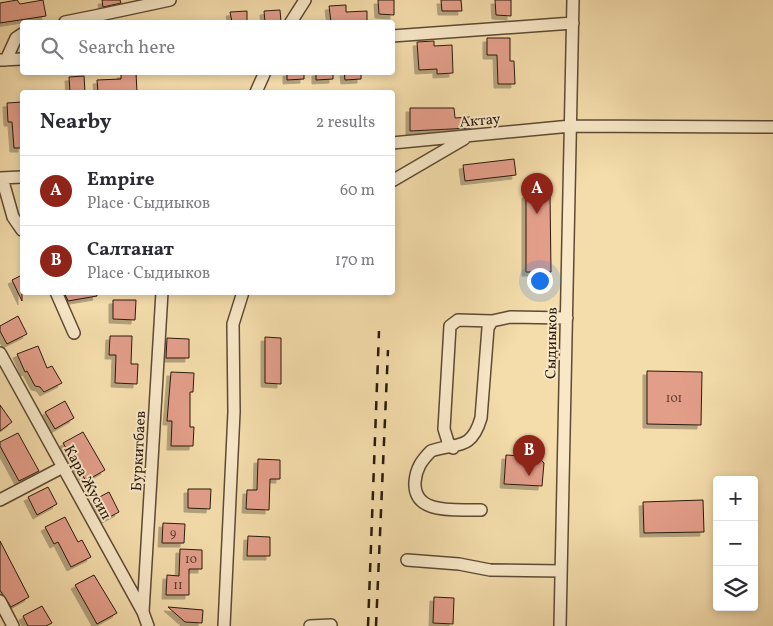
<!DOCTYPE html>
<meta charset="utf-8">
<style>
body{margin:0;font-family:Vollkorn,serif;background:#f7f7f7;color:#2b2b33}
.controls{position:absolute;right:15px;bottom:15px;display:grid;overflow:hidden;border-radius:5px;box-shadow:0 2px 8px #0003}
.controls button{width:45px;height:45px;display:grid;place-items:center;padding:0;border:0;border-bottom:1px solid #e1e1e2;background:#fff;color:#2b2b33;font:25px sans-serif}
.you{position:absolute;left:539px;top:280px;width:18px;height:18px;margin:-12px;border:4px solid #fff;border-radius:50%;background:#1a73e8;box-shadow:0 0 0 8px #1a73e833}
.badge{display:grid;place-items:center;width:32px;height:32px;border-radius:50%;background:#8f2418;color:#fff;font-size:16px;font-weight:700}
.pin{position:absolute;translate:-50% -41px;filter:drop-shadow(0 1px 2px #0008)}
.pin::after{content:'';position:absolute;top:26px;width:18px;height:15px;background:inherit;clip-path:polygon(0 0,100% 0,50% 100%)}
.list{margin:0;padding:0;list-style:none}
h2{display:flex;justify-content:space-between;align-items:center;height:65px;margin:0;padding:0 20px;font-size:21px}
h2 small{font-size:16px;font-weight:400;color:#7c7c81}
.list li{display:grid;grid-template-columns:32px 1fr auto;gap:15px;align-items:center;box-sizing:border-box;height:70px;padding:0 20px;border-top:1px solid #e1e1e2}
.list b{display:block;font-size:19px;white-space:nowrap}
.list p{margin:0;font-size:16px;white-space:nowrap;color:#7c7c81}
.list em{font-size:16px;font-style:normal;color:#7c7c81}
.icon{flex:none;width:28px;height:28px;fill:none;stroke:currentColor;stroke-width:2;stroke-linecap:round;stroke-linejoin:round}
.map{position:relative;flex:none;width:773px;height:626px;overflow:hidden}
.search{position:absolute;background:#fff;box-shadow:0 2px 8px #0003;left:20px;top:20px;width:375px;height:55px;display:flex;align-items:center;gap:12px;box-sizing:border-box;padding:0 18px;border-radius:5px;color:#7c7c81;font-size:19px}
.panel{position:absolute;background:#fff;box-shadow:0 2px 8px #0003;left:20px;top:90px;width:375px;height:205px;border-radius:5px}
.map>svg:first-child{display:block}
.building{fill:#e39e8a;stroke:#291a0d;filter:url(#shadow)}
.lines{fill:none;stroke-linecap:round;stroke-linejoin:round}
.minor-casing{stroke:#5c4a34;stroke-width:14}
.minor{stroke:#f8e8c8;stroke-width:11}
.rail{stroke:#291a0d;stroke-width:2.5;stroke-dasharray:9 9;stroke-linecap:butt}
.labels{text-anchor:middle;stroke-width:4;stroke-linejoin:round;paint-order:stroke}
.number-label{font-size:12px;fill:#583b2c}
.street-label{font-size:15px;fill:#291a0d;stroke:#f8e8c8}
</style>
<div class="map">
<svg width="773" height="626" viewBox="0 0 773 626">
<defs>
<filter id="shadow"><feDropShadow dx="-4" dy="4" stdDeviation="0" flood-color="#0004"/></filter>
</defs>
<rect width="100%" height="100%" fill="#f4dcab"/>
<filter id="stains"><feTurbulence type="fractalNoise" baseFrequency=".004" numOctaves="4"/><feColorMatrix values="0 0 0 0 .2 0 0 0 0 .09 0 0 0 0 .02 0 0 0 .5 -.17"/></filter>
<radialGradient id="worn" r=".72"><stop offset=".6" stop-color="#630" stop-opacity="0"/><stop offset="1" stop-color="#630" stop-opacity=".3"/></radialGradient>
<path class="building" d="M17 0 20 4 43 0 46 16 0 23V3Z
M102 0H120L121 3 103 7Z
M378 0H394V15L379 14Z
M441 0H461L462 11H442Z
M495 0H511V16L496 15Z
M346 5V12L367 11V22H331L329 6Z
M280 10 281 22H265L264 11Z
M247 11V22H232L230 12Z
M487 38H510V61H514L515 84H498L497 55H487Z
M434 41V46L452 45 453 73 437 74V69L419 70 417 42Z
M287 72H304V79L287 80Z
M316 72H333V79L316 80Z
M344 72H361V79L345 80Z
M136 73 137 92H98L97 80 121 79V74Z
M84 76 85 92H70L69 77Z
M22 102V148H14L12 122H8L7 103Z
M410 108H454L455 118 470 117 471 128 410 131Z
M514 159 516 175 465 181 463 165Z
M526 194H550L551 272H526Z
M22 275V301L12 280Z
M64 292H96L97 296 68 301Z
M113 300H136L135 320 113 319Z
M18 316 27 334 7 344 0 331V326Z
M110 336H132L131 364H138L137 384 115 383 116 355H109Z
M265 337 281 338V384L265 383Z
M167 338 189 339V358H166Z
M38 346 47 368 52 366 62 383 44 392 40 387 35 386 27 371 25 372 17 354Z
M647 371 702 372 701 425 647 424Z
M171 372 194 373 193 392H190V427H194L193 446H171L172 421H167Z
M65 401 74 418 55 429 45 412Z
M0 405 12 422 0 431Z
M83 432 105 470 86 481 63 443Z
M18 433 39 471 19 481 0 446V442Z
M506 455 538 457 544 463 542 486 504 484Z
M258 459 280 460V479H270L269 510 246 509 247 490H257Z
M48 487 57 504 37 515 28 497Z
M188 489H211L210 509 188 508Z
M109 492 119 512 102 521 92 501Z
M703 500 704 532 644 533 643 502Z
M65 517 78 542 82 540 91 557 71 567 58 542 54 544 45 527Z
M163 523 185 524 184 543H162Z
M248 536 270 537V556H247Z
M0 541 29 597 11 607 0 590Z
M180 549 202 550V569H189V595H166L167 575 179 576Z
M94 575 117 613 97 624 75 585Z
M434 597 454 598 453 624 433 623Z
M42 606 52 623 46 626H28L23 616Z
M168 607 203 610 202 623 185 622Z"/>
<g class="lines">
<g class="minor-casing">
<path id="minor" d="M65 22 95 16
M96 22 95 16 170 0
M291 22 305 0
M392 36 573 23
M0 60 22 59
M6 60 16 38 22 34
M256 92 265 72
M392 143 571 126 773 127
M0 178 22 177
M2 178 13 217 22 230
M392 181 464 139
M56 292 74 333
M0 353 143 612 148 626
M453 448 448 442 444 429 450 326 458 320 492 321
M0 500 63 467
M481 510C458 509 413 516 415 482 416 469 421 461 431 451 456 442 471 452 481 418L488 328 492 321 510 317 567 318
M407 560 459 564 490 570 561 571
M0 601 13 626
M143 612 162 292
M224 626 234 412 233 324 243 292
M310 626 331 625
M560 626 573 0"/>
</g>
<use href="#minor" class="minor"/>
<path class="rail" d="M368 626 379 331
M376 626 388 350"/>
</g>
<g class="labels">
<g class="number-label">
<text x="674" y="402">101</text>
<text x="173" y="537">9</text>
<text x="191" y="563">10</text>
<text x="178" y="589">11</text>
</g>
<g class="street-label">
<text transform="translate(480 120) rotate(-5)" y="5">Актау</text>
<text transform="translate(551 343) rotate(-89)" y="5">Сыдиыков</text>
<text transform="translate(138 451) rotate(-87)" y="5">Буркитбаев</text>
<text transform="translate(88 482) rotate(61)" y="5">Кара Жусип</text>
</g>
</g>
<rect width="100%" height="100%" filter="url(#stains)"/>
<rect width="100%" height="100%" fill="url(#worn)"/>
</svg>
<div class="controls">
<button>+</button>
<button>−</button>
<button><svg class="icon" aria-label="layers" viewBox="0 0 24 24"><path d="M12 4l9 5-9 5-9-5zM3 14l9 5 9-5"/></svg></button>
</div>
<div class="you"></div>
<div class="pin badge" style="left:537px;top:214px">A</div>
<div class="pin badge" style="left:529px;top:476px">B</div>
<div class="search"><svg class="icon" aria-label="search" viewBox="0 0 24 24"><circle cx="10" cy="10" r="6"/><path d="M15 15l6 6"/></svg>Search here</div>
<section class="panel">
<h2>Nearby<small>2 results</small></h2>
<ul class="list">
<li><span class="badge">A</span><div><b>Empire</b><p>Place · Сыдиыков</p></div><em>60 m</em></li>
<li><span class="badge">B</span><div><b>Салтанат</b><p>Place · Сыдиыков</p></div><em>170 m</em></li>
</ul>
</section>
</div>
